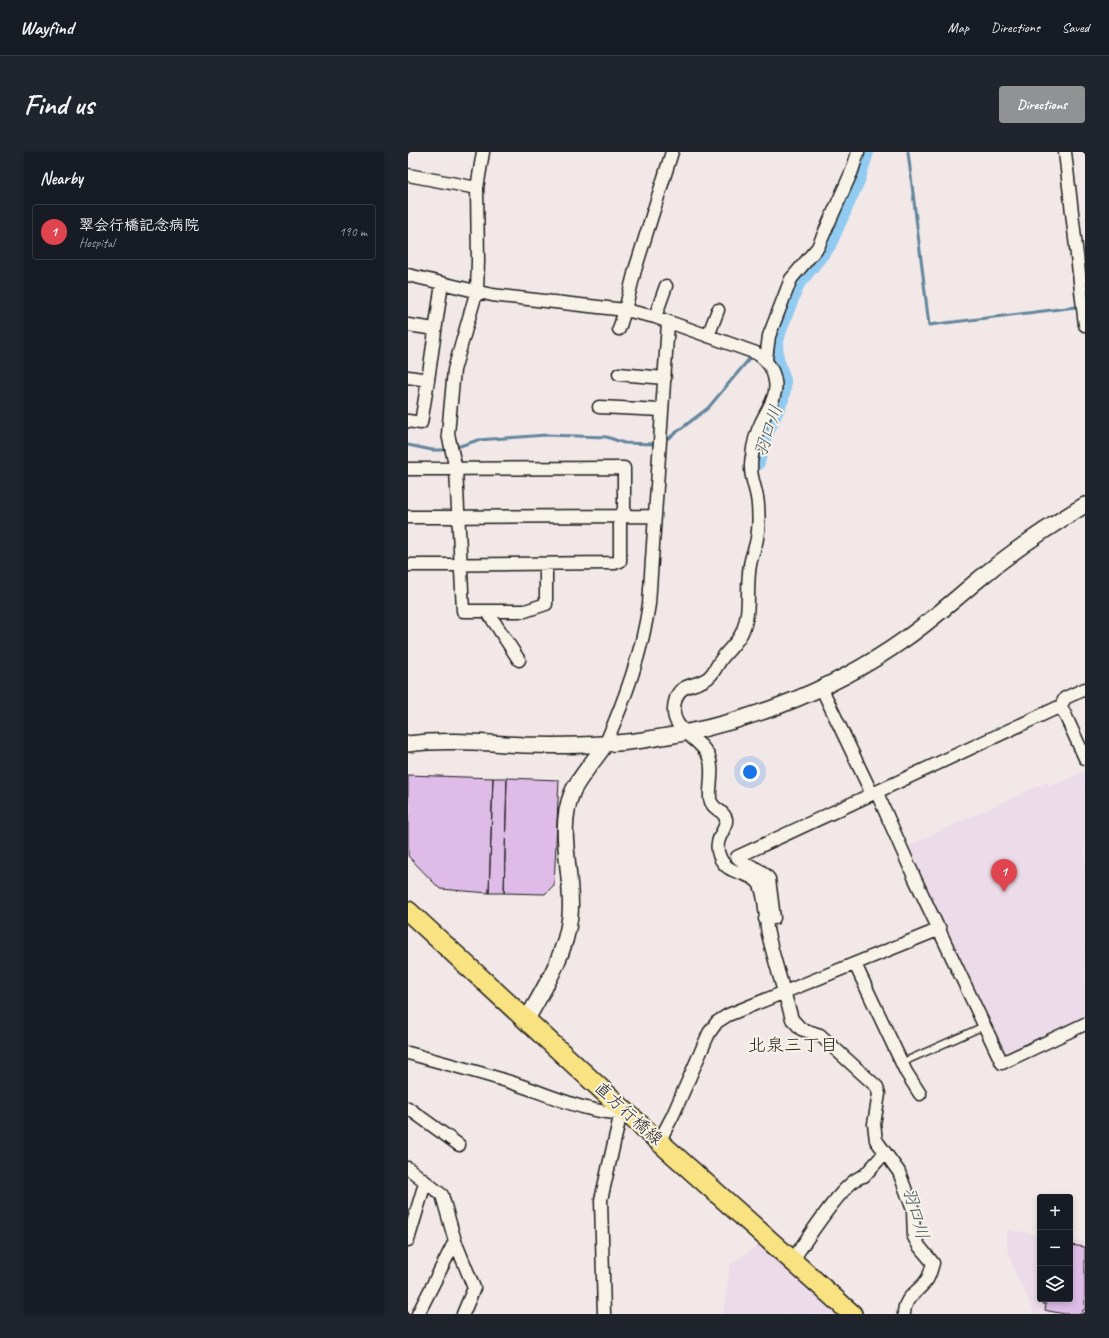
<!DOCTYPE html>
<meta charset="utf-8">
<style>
body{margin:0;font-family:Caveat,"Klee One",sans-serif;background:#20242c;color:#f1f3f6}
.controls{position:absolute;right:12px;bottom:12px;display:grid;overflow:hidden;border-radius:4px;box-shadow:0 2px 6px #0003}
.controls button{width:36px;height:36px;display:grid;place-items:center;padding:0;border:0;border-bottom:1px solid #363941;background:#171b24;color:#f1f3f6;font:20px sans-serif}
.you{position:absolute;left:342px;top:620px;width:14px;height:14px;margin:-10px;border:3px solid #fff;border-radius:50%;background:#1a73e8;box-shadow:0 0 0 6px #1a73e833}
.badge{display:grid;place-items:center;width:26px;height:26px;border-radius:50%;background:#919294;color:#fff;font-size:13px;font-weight:700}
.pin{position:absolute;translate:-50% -33px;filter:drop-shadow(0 1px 2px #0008)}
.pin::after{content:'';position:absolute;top:21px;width:14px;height:12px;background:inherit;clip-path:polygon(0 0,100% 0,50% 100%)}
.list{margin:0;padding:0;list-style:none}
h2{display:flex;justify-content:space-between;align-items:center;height:52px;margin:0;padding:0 16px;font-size:17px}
h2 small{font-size:13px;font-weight:400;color:#9ea1a6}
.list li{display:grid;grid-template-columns:26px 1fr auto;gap:12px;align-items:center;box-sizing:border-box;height:56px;margin:0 8px 8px;padding:0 8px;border:1px solid #363941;border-radius:4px}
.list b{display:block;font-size:15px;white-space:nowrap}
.list p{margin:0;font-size:13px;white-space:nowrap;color:#9ea1a6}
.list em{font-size:13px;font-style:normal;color:#9ea1a6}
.icon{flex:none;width:22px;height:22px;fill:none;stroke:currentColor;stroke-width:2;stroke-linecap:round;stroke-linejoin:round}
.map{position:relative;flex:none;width:677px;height:1162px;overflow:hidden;border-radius:4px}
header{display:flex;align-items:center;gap:24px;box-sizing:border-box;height:56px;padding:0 20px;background:#171b24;border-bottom:1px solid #363941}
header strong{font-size:19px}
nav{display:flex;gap:22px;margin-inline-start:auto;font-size:14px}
.intro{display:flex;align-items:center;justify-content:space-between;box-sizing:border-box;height:96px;padding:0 24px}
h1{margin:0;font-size:28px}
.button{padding:10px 18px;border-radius:4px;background:#919294;color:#fff;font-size:14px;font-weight:700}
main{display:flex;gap:24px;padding:0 24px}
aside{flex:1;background:#171b24;border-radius:4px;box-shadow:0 2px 6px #0003}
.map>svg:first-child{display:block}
.built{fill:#ecdbe8}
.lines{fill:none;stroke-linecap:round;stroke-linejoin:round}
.stream{stroke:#63859c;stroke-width:3}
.river{stroke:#92cbf1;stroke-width:18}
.building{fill:#debce7;stroke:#1c1c1c}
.service-casing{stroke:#1c1c1c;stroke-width:9}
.minor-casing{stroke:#1c1c1c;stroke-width:15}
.tertiary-casing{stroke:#1c1c1c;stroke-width:18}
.primary-casing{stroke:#1c1c1c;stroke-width:22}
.service{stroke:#f7f3e8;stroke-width:6}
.minor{stroke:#f7f3e8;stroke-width:12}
.tertiary{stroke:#f7f3e8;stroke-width:15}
.primary{stroke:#f8e281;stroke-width:19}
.labels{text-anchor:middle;stroke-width:4;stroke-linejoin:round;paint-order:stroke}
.street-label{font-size:17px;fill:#1c1c1c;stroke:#f7f3e8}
.water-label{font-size:18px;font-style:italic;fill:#455967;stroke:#f7f3e8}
.neighbourhood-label{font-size:18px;fill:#1c1c1c;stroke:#f7f3e8}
</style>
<header>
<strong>Wayfind</strong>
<nav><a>Map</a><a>Directions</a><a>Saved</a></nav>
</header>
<div class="intro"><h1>Find us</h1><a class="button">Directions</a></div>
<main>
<aside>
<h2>Nearby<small></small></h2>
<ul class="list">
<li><span class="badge" style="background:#e0444e">1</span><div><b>翠会行橋記念病院</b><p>Hospital</p></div><em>190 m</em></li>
</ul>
</aside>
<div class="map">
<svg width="677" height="1162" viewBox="0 0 677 1162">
<rect width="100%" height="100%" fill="#f2e8e8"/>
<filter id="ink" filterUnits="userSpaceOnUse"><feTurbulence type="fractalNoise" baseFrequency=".025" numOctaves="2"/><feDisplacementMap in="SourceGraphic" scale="8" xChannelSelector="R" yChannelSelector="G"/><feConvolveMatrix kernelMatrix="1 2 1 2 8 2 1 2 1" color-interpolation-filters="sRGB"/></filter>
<g filter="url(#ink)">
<path class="built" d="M677 619V868L599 905 593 902 498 697 502 693 639 630 642 635Z
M599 1078 632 1083V1147H662V1088L677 1090V1162H626L619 1144 609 1126 599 1095Z
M352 1092 432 1162H315L322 1113Z"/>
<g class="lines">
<path class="stream" d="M500 0 521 173 668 155
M261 286 300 256 342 206
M0 293 24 298H40
M46 296 70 288 138 283 199 285 216 291 247 292"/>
<path class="river" d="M348 310 354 286 372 247 374 237V228L367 207 366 192 372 172 388 131 419 93 448 28 457 0"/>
</g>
<path class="building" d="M0 623 85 626 81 741 32 737 0 704Z
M85 626H99L96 741H81Z
M99 626 151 628 146 733 137 742 96 741Z
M662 1093 677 1095V1158H675L674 1162H657L641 1159 637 1158 638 1152H635L636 1147H662Z"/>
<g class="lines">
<g class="service-casing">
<path id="service" d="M493 911 576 874"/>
</g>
<g class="minor-casing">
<path id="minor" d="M75 0 69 36 70 109 69 138 46 218 40 282 48 317 55 459H117L138 452V412
M657 0 677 173
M0 23 69 36
M0 123 84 143 217 158 247 165 348 201C359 208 365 216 367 229 370 244 359 258 353 271 348 281 345 294 344 304 340 325 349 335 350 353 351 366 351 379 348 391 346 399 343 406 342 413 338 434 343 458 335 478 331 489 322 496 315 505 310 511 307 519 302 524 292 535 273 530 268 546 257 580 291 582 301 605 306 618 301 633 302 647 304 658 316 658 318 667 320 677 305 686 311 703 318 725 344 718 352 733 358 746 357 768 360 782 367 811 376 839 384 867L393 877 412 883 469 935 471 942 466 972 468 988 491 1020 505 1058 506 1085 511 1094 525 1111C523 1117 522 1124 518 1129 509 1141 496 1145 496 1162
M247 165 258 134
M0 173 27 177
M211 177 217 158 227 118 264 0
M300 184 310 158
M358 207 361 184 383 127 410 95 444 19 450 0
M211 222 257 226
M0 225 20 228 34 131
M191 255 254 258
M0 269 13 271 20 228
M0 317 216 316V357L212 365V409L207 411 0 413
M0 365 247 364
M79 459 111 508
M413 535 464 642
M677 537 657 546 653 554 677 606
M197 593C217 547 234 501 241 452L260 171
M469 641 507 727 594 911 677 872
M357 767 366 766 361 727C354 716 338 714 329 705L653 554
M447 812 498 920 512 942
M0 901C35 911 71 920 105 931 140 942 182 963 219 961
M0 956 51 993
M252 988 265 963 301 881 309 870 320 863 532 777
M0 1016 34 1043 47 1089 66 1136 55 1162
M0 1088 17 1031
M384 1109C396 1092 437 1026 456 1024L474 1004
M10 1162 47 1089
M196 1162 193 1048 211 969 219 961"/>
</g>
<g class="tertiary-casing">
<path id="tertiary" d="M0 592C40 587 76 591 116 593 156 594 195 594 235 588 329 575 420 542 497 487 523 469 546 448 570 428 603 400 640 375 677 353
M119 867C137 835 158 802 162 764 166 723 148 680 164 641 169 628 188 606 197 593"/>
</g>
<g class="primary-casing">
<path id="primary" d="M0 759 219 961 444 1162"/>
</g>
<use href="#service" class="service"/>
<use href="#minor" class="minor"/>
<use href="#tertiary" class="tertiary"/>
<use href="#primary" class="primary"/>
</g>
</g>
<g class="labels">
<g class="street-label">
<text transform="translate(221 961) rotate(42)" y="6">直方行橋線</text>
</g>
<g class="water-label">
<text transform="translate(360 279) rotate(-71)" y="6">羽口川</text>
<text transform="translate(508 1061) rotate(74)" y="6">羽口川</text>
</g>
<g class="neighbourhood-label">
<text x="385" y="899">北泉三丁目</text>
</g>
</g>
</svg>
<div class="controls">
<button>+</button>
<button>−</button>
<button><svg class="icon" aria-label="layers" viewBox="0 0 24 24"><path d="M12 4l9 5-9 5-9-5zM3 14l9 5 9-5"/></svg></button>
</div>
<div class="you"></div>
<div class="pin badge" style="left:596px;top:740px;background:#e0444e">1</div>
</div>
</main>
